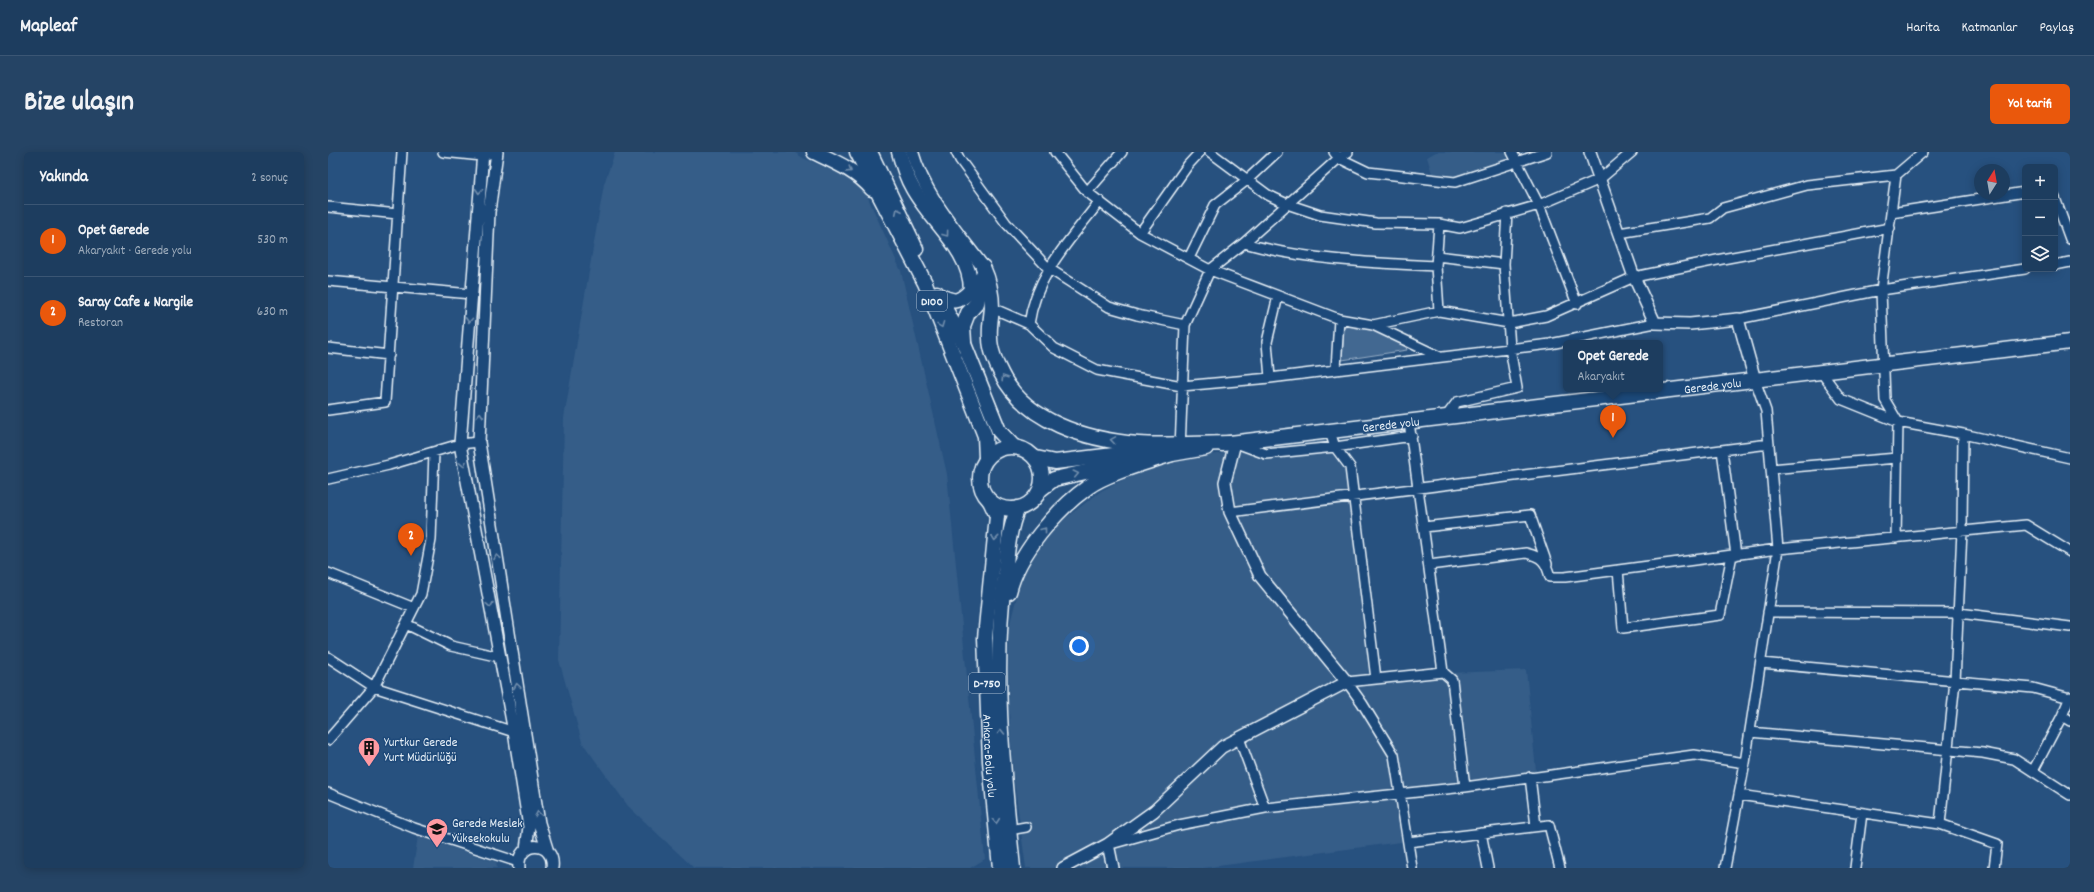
<!DOCTYPE html>
<html lang="tr">
<meta charset="utf-8">
<style>
body{margin:0;font-family:Dekko,sans-serif;background:#254465;color:#f1f3f6}
.controls{position:absolute;right:12px;top:12px;display:grid;overflow:hidden;border-radius:6px;box-shadow:0 2px 10px #0003}
.controls button{width:36px;height:36px;display:grid;place-items:center;padding:0;border:0;border-bottom:1px solid #3b5674;background:#1d3d5f;color:#f1f3f6;font:20px sans-serif}
.compass{position:absolute;left:1646px;top:12px;width:36px;height:36px;border-radius:50%;background:#1d3d5f;box-shadow:0 2px 10px #0003;rotate:11deg}
.you{position:absolute;left:751px;top:494px;width:14px;height:14px;margin:-10px;border:3px solid #fff;border-radius:50%;background:#1a73e8;box-shadow:0 0 0 6px #1a73e833}
.badge{display:grid;place-items:center;width:26px;height:26px;border-radius:50%;background:#ea580c;color:#fff;font-size:13px;font-weight:700}
.pin{position:absolute;translate:-50% -33px;filter:drop-shadow(0 1px 2px #0008)}
.pin::after{content:'';position:absolute;top:21px;width:14px;height:12px;background:inherit;clip-path:polygon(0 0,100% 0,50% 100%)}
.popup{position:absolute;left:1235px;top:188px;width:100px;height:52px;box-sizing:border-box;display:grid;place-content:center;border-radius:6px;background:#1d3d5f;filter:drop-shadow(0 1px 3px #0005);font-size:13px;white-space:nowrap;color:#a0aebd}
.popup b{font-size:15px;color:#f1f3f6}
.popup::after{content:'';position:absolute;left:50%;top:100%;margin-left:-8px;border:8px solid transparent;border-top-color:#1d3d5f}
.list{margin:0;padding:0;list-style:none}
h2{display:flex;justify-content:space-between;align-items:center;height:52px;margin:0;padding:0 16px;font-size:17px}
h2 small{font-size:13px;font-weight:400;color:#a0aebd}
.list li{display:grid;grid-template-columns:26px 1fr auto;gap:12px;align-items:center;box-sizing:border-box;height:72px;padding:0 16px;border-top:1px solid #3b5674}
.list b{display:block;font-size:15px;white-space:nowrap}
.list p{margin:0;font-size:13px;white-space:nowrap;color:#a0aebd}
.list em{font-size:13px;font-style:normal;color:#a0aebd}
.icon{flex:none;width:22px;height:22px;fill:none;stroke:currentColor;stroke-width:2;stroke-linecap:round;stroke-linejoin:round}
.map{position:relative;flex:none;width:1742px;height:716px;overflow:hidden;border-radius:6px}
header{display:flex;align-items:center;gap:24px;box-sizing:border-box;height:56px;padding:0 20px;background:#1d3d5f;border-bottom:1px solid #3b5674}
header strong{font-size:19px}
nav{display:flex;gap:22px;margin-inline-start:auto;font-size:14px}
.intro{display:flex;align-items:center;justify-content:space-between;box-sizing:border-box;height:96px;padding:0 24px}
h1{margin:0;font-size:28px}
.button{padding:10px 18px;border-radius:6px;background:#ea580c;color:#fff;font-size:14px;font-weight:700}
main{display:flex;gap:24px;padding:0 24px}
aside{flex:1;background:#1d3d5f;border-radius:6px;box-shadow:0 2px 10px #0003}
.map>svg:first-child{display:block}
.built{fill:#355d88}
.green{fill:#436891;stroke:#96acc4}
.lines{fill:none;stroke-linecap:round;stroke-linejoin:round}
.minor-casing{stroke:#e8f1f8;stroke-width:12}
.tertiary-casing{stroke:#e8f1f8;stroke-width:14}
.secondary-casing{stroke:#e8f1f8;stroke-width:15}
.primary-casing{stroke:#e8f1f8;stroke-width:17}
.trunk-casing{stroke:#e8f1f8;stroke-width:17}
.minor{stroke:#1f4a7a;stroke-width:9}
.tertiary{stroke:#1f4a7a;stroke-width:11}
.secondary{stroke:#1f4a7a;stroke-width:12}
.primary{stroke:#1f4a7a;stroke-width:14}
.trunk{stroke:#1f4a7a;stroke-width:14}
.oneway{stroke:#6f8dac}
.labels{text-anchor:middle;stroke-width:3;stroke-linejoin:round;paint-order:stroke}
.shield{fill:#1f4a7a;stroke:#acbfd2;stroke-width:1}
.shield-label{font-size:12px;font-weight:bold;fill:#e8f1f8}
.street-label{font-size:13px;fill:#e8f1f8;stroke:#1f4a7a}
.poi-label{font-size:13px;fill:#e8f1f8;stroke:#1f4a7a;text-anchor:start}
</style>
<header>
<strong>Mapleaf</strong>
<nav><a>Harita</a><a>Katmanlar</a><a>Paylaş</a></nav>
</header>
<div class="intro"><h1>Bize ulaşın</h1><a class="button">Yol tarifi</a></div>
<main>
<aside>
<h2>Yakında<small>2 sonuç</small></h2>
<ul class="list">
<li><span class="badge">1</span><div><b>Opet Gerede</b><p>Akaryakıt · Gerede yolu</p></div><em>530 m</em></li>
<li><span class="badge">2</span><div><b>Saray Cafe &amp; Nargile</b><p>Restoran</p></div><em>630 m</em></li>
</ul>
</aside>
<div class="map">
<svg width="1742" height="716" viewBox="0 0 1742 716">
<rect width="100%" height="100%" fill="#27517f"/>
<filter id="ink" filterUnits="userSpaceOnUse"><feTurbulence type="fractalNoise" baseFrequency=".025" numOctaves="2"/><feDisplacementMap in="SourceGraphic" scale="8" xChannelSelector="R" yChannelSelector="G"/><feConvolveMatrix kernelMatrix="1 2 1 2 8 2 1 2 1" color-interpolation-filters="sRGB"/></filter>
<g filter="url(#ink)">
<path class="built" d="M287 0H466L475 6 516 23 536 37 573 119 619 322 657 707 642 716H366L300 654 254 590 231 508 236 266 276 32Z
M1108 0H1177L1180 4 1174 12 1122 26 1105 25 1099 5Z
M999 288 1018 317 1041 524 1198 518 1208 619 1068 639 1073 690 875 716H698L685 622 680 543 681 475 695 421 726 375 773 339 825 313 858 306Z
M90 684 168 710 169 716H85Z"/>
<path class="green" d="M1024 174 1041 176 1078 195 1079 198 1014 208 1016 175Z"/>
<g class="lines">
<g class="minor-casing">
<path id="minor" d="M115 0 154 4 169 0
M628 0 632 8 678 71 720 116 781 155 809 163 857 173
M727 0 759 40 812 81 882 118 1011 167 1045 173 1111 159 1181 171 1218 164 1306 125 1394 107 1562 76
M882 0 940 43 959 52 992 63 1048 71 1111 72 1132 76 1211 53 1272 27 1304 0
M1006 0 1011 6 1040 20 1127 30 1219 0
M1184 0 1211 53 1249 152
M1568 23 1595 0
M759 40 794 0
M1727 46 1742 87
M0 55 70 62
M1563 61 1697 40
M1111 72 1108 114 1111 159
M812 81 860 13 872 0
M1291 81 1382 66 1395 56 1479 33 1568 23 1553 138 1557 248 1570 270 1568 386
M916 91C976 108 1046 111 1108 114
M1109 104 1176 112
M861 106 887 53 919 28 949 0
M1727 113 1742 110
M0 129 143 142
M664 156 701 172 726 196 769 218 854 234 942 226 1222 192 1327 171
M1410 167 1553 138 1697 117
M701 172C708 122 742 88 772 49
M1045 173 1110 204
M0 196 61 203
M1008 217 1011 167
M1493 220 1513 247 1570 270 1635 282 1742 306
M942 226 939 190 950 144
M0 258 57 250 74 0
M1117 266 1129 250 1189 236 1182 196 1176 112 1179 61
M1081 270 1115 520 1124 528 1137 635
M1002 280 1007 295 1022 315 1048 527
M911 292 938 302 1007 295 1084 284
M852 297 857 173 882 118 916 91 1011 6 1020 0
M1394 298 1408 403
M1443 317 1569 306
M0 327 61 313 132 292 151 290
M902 360 1441 292
M1096 375 1202 363 1219 412
M1101 413 1198 401C1214 405 1218 409 1222 425H1237L1450 397 1698 373 1742 400
M1290 418 1295 476 1392 463 1404 403
M0 421 86 456
M1440 460 1631 461 1742 475
M78 472 123 494 172 505
M0 505 46 535 186 580
M1433 511 1705 536 1742 546
M1742 545 1734 564 1742 569
M1422 580 1655 601 1686 607 1742 643
M911 586 937 656
M0 588 46 535 93 442 103 388 106 300
M1705 619 1734 564
M1202 625 1208 674
M0 641 86 676 190 710
M1411 643 1612 672 1669 692 1666 716
M1612 672 1627 529 1634 379 1635 282
M681 678 698 675
M1153 681 1160 716
M1080 690 1221 673 1232 716
M783 692 851 673 937 656 1137 635 1366 603 1417 611
M1084 716 1066 603 1034 551 1019 530 1115 520
M1397 716 1417 611 1450 397 1438 259 1427 228
M1527 716 1534 661"/>
</g>
<g class="tertiary-casing">
<path id="tertiary" d="M155 0 132 292 186 580 201 675 198 697
M169 0 161 60 151 290 211 671 220 700
M1262 0 1306 125 1327 171 1362 172 1410 167 1427 228
M780 692 785 716
M191 716C188 687 228 688 224 716
M735 716 780 692 826 659 894 595 1019 530 932 424 902 360 897 330 907 291"/>
</g>
<g class="secondary-casing">
<path id="secondary" d="M584 0C596 43 629 80 655 115"/>
</g>
<g class="primary-casing">
<g id="primary">
<path id="s1" d="M894 292 1742 190"/>
<path d="M833 304 878 296"/>
<path d="M708 306 727 310 836 297"/>
<path d="M713 337 726 327 803 310"/>
</g>
</g>
<g class="trunk-casing">
<g id="trunk">
<path d="M486 0C507 10 529 19 544 37"/>
<path d="M529 0 597 131 657 284 658 306"/>
<path d="M542 0 588 97"/>
<path d="M571 0C574 11 578 25 584 35 602 69 643 98 643 138 630 152 626 150 610 143"/>
<path d="M655 115C661 128 664 142 664 156 663 166 661 176 662 186 662 197 668 212 673 221 697 270 759 288 810 292 842 294 875 291 907 291"/>
<path d="M609 141 636 192 671 279 685 294"/>
<path d="M636 190 635 174 640 161 649 151 655 122"/>
<circle cx="683" cy="326" r="31"/>
<path id="s2" d="M662 349 669 364 657 486 662 609 672 716"/>
<path d="M681 440C690 402 728 358 760 335 779 321 821 310 844 302"/>
<path d="M685 716C675 619 664 519 677 422 679 400 681 376 690 356"/>
</g>
</g>
<use href="#minor" class="minor"/>
<use href="#tertiary" class="tertiary"/>
<use href="#secondary" class="secondary"/>
<use href="#primary" class="primary"/>
<use href="#trunk" class="trunk"/>
</g>
<defs><path id="oneway-chevron" d="M-2-3.5L2.5 0L-2 3.5" fill="none" stroke-width="1.6" stroke-linecap="round" stroke-linejoin="round"/></defs>
<g class="oneway">
<use href="#oneway-chevron" transform="translate(521 18) rotate(33)"/>
<use href="#oneway-chevron" transform="translate(151 39) rotate(94)"/>
<use href="#oneway-chevron" transform="translate(570 59) rotate(-115)"/>
<use href="#oneway-chevron" transform="translate(618 82) rotate(54)"/>
<use href="#oneway-chevron" transform="translate(141 168) rotate(94)"/>
<use href="#oneway-chevron" transform="translate(613 173) rotate(69)"/>
<use href="#oneway-chevron" transform="translate(676 226) rotate(-123)"/>
<use href="#oneway-chevron" transform="translate(152 263) rotate(-87)"/>
<use href="#oneway-chevron" transform="translate(785 288) rotate(-171)"/>
<use href="#oneway-chevron" transform="translate(135 312) rotate(79)"/>
<use href="#oneway-chevron" transform="translate(748 322) rotate(-13)"/>
<use href="#oneway-chevron" transform="translate(716 378) rotate(-52)"/>
<use href="#oneway-chevron" transform="translate(667 386) rotate(96)"/>
<use href="#oneway-chevron" transform="translate(169 405) rotate(-99)"/>
<use href="#oneway-chevron" transform="translate(162 453) rotate(79)"/>
<use href="#oneway-chevron" transform="translate(189 534) rotate(-99)"/>
<use href="#oneway-chevron" transform="translate(673 580) rotate(-91)"/>
<use href="#oneway-chevron" transform="translate(210 662) rotate(-99)"/>
<use href="#oneway-chevron" transform="translate(668 669) rotate(85)"/>
</g>
</g>
<defs>
<g id="building-pin" transform="scale(1.15)"><path d="M0 17L-7.5 6A9.5 9.5 0 1 1 7.5 6Z" fill="#ff9aa2" stroke="#1f4a7a"/><path d="M-4-6H4V6H1V3H-1V6H-4ZM-2.5-4.3h1.7v1.8h-1.7ZM.8-4.3h1.7v1.8H.8ZM-2.5-1h1.7V.8h-1.7ZM.8-1h1.7V.8H.8Z" fill="#111"/></g>
<g id="university-pin" transform="scale(1.15)"><path d="M0 17L-7.5 6A9.5 9.5 0 1 1 7.5 6Z" fill="#ff9aa2" stroke="#1f4a7a"/><path d="M0-5L7-2L0 1L-7-2ZM-4 1L0 2.5L4 1V4Q0 6-4 4Z" fill="#111"/></g>
</defs>
<g fill-rule="evenodd">
<use href="#building-pin" x="41" y="596"/>
<use href="#university-pin" x="109" y="677"/>
</g>
<g class="labels">
<g class="shield">
<rect x="589" y="139" width="30" height="20" rx="3"/>
<rect x="641" y="521" width="36" height="20" rx="3"/>
</g>
<g class="shield-label">
<text x="604" y="153">D100</text>
<text x="659" y="535">D-750</text>
</g>
<g class="street-label">
<text dy="5" stroke="none"><textPath href="#s1" startOffset="494">Gerede yolu</textPath></text>
<text dy="5" stroke="none"><textPath href="#s1" startOffset="170">Gerede yolu</textPath></text>
<text dy="5" stroke="none"><textPath href="#s2" startOffset="257">Ankara-Bolu yolu</textPath></text>
</g>
<g class="poi-label">
<text x="56" y="594">Yurtkur Gerede<tspan x="56" dy="15">Yurt Müdürlüğü</tspan></text>
<text x="124" y="675">Gerede Meslek<tspan x="124" dy="15">Yüksekokulu</tspan></text>
</g>
</g>
</svg>
<div class="controls">
<button>+</button>
<button>−</button>
<button><svg class="icon" aria-label="layers" viewBox="0 0 24 24"><path d="M12 4l9 5-9 5-9-5zM3 14l9 5 9-5"/></svg></button>
</div>
<svg class="compass" viewBox="-18 -18 36 36"><path d="M0-13l5 13h-10z" fill="#e53935"/><path d="M0 13l5-13h-10z" fill="#a0aebd"/></svg>
<div class="you"></div>
<div class="pin badge" style="left:1285px;top:286px">1</div>
<div class="popup"><b>Opet Gerede</b>Akaryakıt</div>
<div class="pin badge" style="left:83px;top:404px">2</div>
</div>
</main>
